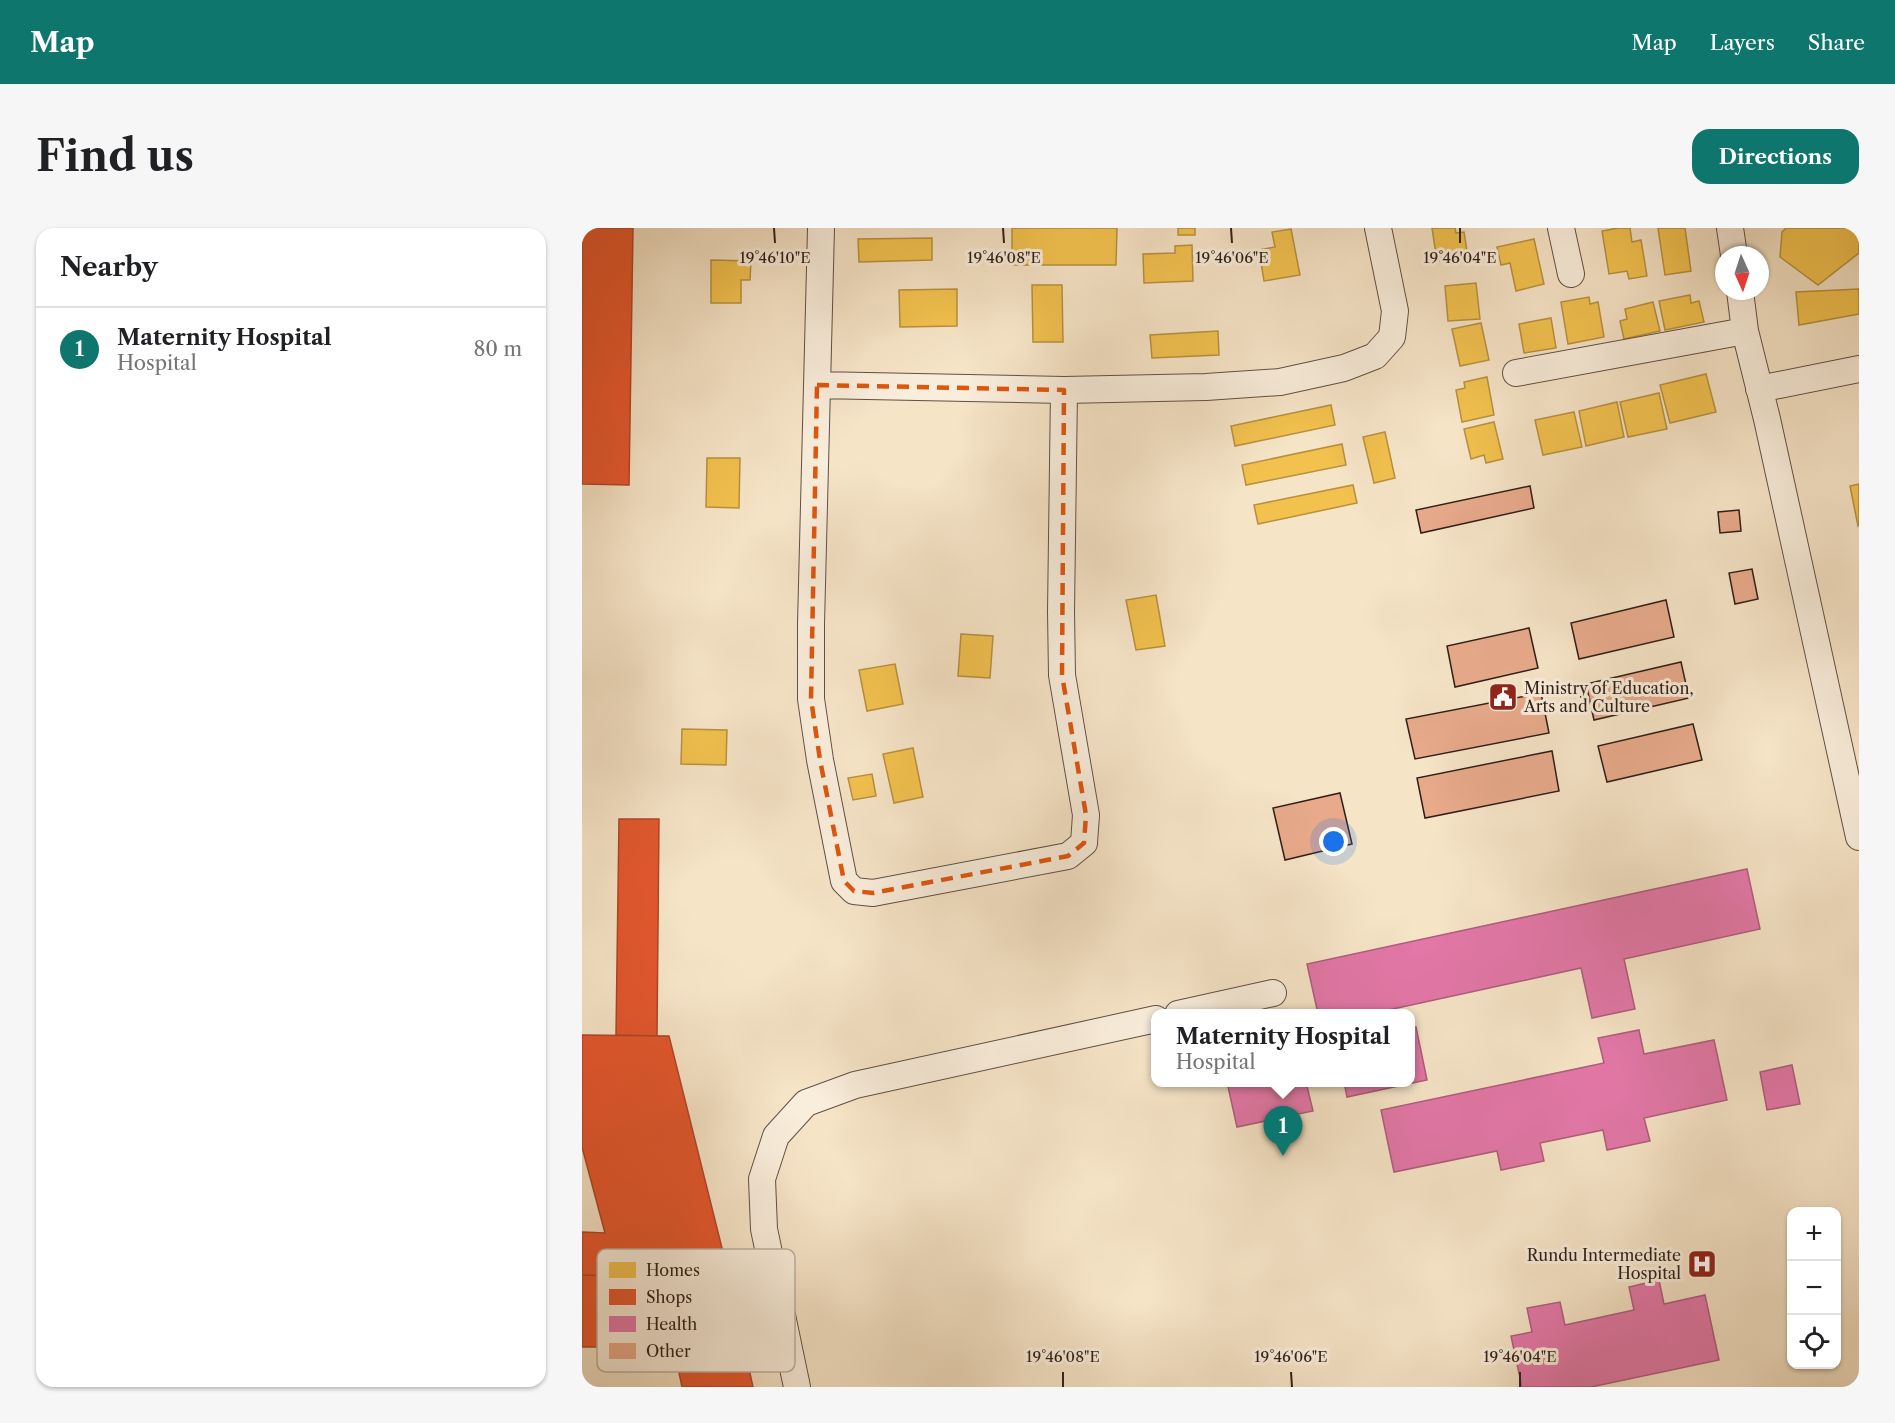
<!DOCTYPE html>
<meta charset="utf-8">
<style>
body{margin:0;font-family:"Libre Caslon Text",serif;background:#f6f6f6;color:#202124}
.controls{position:absolute;right:18px;bottom:18px;display:grid;overflow:hidden;border-radius:12px;box-shadow:0 2px 4px #0004}
.controls button{width:54px;height:54px;display:grid;place-items:center;padding:0;border:0;border-bottom:2px solid #e0e0e0;background:#fff;color:#202124;font:30px sans-serif}
.compass{position:absolute;left:1133px;top:18px;width:54px;height:54px;border-radius:50%;background:#fff;box-shadow:0 2px 4px #0004;rotate:177deg}
.you{position:absolute;left:752px;top:614px;width:21px;height:21px;margin:-15px;border:4px solid #fff;border-radius:50%;background:#1a73e8;box-shadow:0 0 0 9px #1a73e833}
.badge{display:grid;place-items:center;width:39px;height:39px;border-radius:50%;background:#0f766e;color:#fff;font-size:20px;font-weight:700}
.pin{position:absolute;translate:-50% -50px;filter:drop-shadow(0 2px 3px #0008)}
.pin::after{content:'';position:absolute;top:32px;width:21px;height:18px;background:inherit;clip-path:polygon(0 0,100% 0,50% 100%)}
.popup{position:absolute;left:569px;top:781px;width:264px;height:78px;box-sizing:border-box;display:grid;place-content:center;border-radius:12px;background:#fff;filter:drop-shadow(0 2px 4px #0005);font-size:20px;white-space:nowrap;color:#757577}
.popup b{font-size:22px;color:#202124}
.popup::after{content:'';position:absolute;left:50%;top:100%;margin-left:-12px;border:12px solid transparent;border-top-color:#fff}
.list{margin:0;padding:0;list-style:none}
h2{display:flex;justify-content:space-between;align-items:center;height:78px;margin:0;padding:0 24px;font-size:26px}
h2 small{font-size:20px;font-weight:400;color:#757577}
.list li{display:grid;grid-template-columns:39px 1fr auto;gap:18px;align-items:center;box-sizing:border-box;height:84px;padding:0 24px;border-top:2px solid #e0e0e0}
.list b{display:block;font-size:22px;white-space:nowrap}
.list p{margin:0;font-size:20px;white-space:nowrap;color:#757577}
.list em{font-size:20px;font-style:normal;color:#757577}
.icon{flex:none;width:33px;height:33px;fill:none;stroke:currentColor;stroke-width:2;stroke-linecap:round;stroke-linejoin:round}
.map{position:relative;flex:none;width:1277px;height:1159px;overflow:hidden;border-radius:18px}
header{display:flex;align-items:center;gap:36px;box-sizing:border-box;height:84px;padding:0 30px;background:#0f766e;color:#fff}
header strong{font-size:28px}
nav{display:flex;gap:33px;margin-inline-start:auto;font-size:21px}
.intro{display:flex;align-items:center;justify-content:space-between;box-sizing:border-box;height:144px;padding:0 36px}
h1{margin:0;font-size:42px}
.button{padding:15px 27px;border-radius:18px;background:#0f766e;color:#fff;font-size:21px;font-weight:700}
main{display:flex;gap:36px;padding:0 36px}
aside{flex:1;background:#fff;border-radius:18px;box-shadow:0 2px 4px #0004}
.map>svg:first-child{display:block}
.homes{fill:#f2c14e;stroke:#b8903e;stroke-width:1.5}
.shops{fill:#e4572e;stroke:#ae4627;stroke-width:1.5}
.health{fill:#e377a8;stroke:#ad5d7d;stroke-width:1.5}
.building{fill:#e8aa8b;stroke:#2f1f18;stroke-width:1.5}
.lines{fill:none;stroke-linecap:round;stroke-linejoin:round}
.minor-casing{stroke:#615044;stroke-width:28}
.minor{stroke:#f9eddb;stroke-width:26}
.marked{fill:none;stroke:#df560d;stroke-width:4.5;stroke-dasharray:12 8;stroke-linejoin:round}
.ticks{fill:none;stroke:#2f1f18;stroke-width:2}
.labels{text-anchor:middle;stroke-width:6;stroke-linejoin:round;paint-order:stroke}
.poi-label{font-size:16px;fill:#2f1f18;stroke:#f9eddb;text-anchor:start}
.key{fill:#f9eddb;stroke:#bcafa0;stroke-width:1.5}
.key-label{font-size:16px;fill:#2f1f18}
.ticks-label{font-size:15px;text-anchor:middle;fill:#2f1f18;stroke:#f9eddb;stroke-width:6;stroke-linejoin:round;paint-order:stroke}
</style>
<header>
<strong>Map</strong>
<nav><a>Map</a><a>Layers</a><a>Share</a></nav>
</header>
<div class="intro"><h1>Find us</h1><a class="button">Directions</a></div>
<main>
<aside>
<h2>Nearby<small></small></h2>
<ul class="list">
<li><span class="badge">1</span><div><b>Maternity Hospital</b><p>Hospital</p></div><em>80 m</em></li>
</ul>
</aside>
<div class="map">
<svg width="1277" height="1159" viewBox="0 0 1277 1159">
<rect width="100%" height="100%" fill="#f6e4c7"/>
<filter id="stains"><feTurbulence type="fractalNoise" baseFrequency=".00333" numOctaves="4"/><feColorMatrix values="0 0 0 0 .2 0 0 0 0 .09 0 0 0 0 .02 0 0 0 .5 -.17"/></filter>
<radialGradient id="worn" r=".72"><stop offset=".6" stop-color="#630" stop-opacity="0"/><stop offset="1" stop-color="#630" stop-opacity=".3"/></radialGradient>
<path class="homes" d="M430 0H535L534 37H430Z
M596 0H613V7H596Z
M850 0H873L874 5 882 4 886 29 855 33Z
M1036 0H1048L1050 14 1059 12 1065 48 1047 51 1045 43 1027 46 1020 3Z
M1076 0H1103L1109 43 1083 47Z
M1204 0H1272L1277 7V25L1236 57 1198 29 1200 4Z
M709 1 718 47 682 53 677 22 693 19 690 4Z
M350 10V32L277 34 276 11Z
M952 11 962 56 934 63 928 35 919 37 915 19Z
M610 17 611 53 562 55 561 26 593 25V18Z
M129 32 169 33 168 52H159V75H129Z
M894 55 898 91 866 93 863 58Z
M450 57H480L481 114H451Z
M375 61V98L318 99 317 62Z
M1277 61V86L1217 97 1214 64Z
M1108 67 1109 75 1117 73 1122 94 1083 102 1077 73Z
M1007 69 1008 76 1016 74 1022 109 986 116 979 74Z
M1071 74 1078 103 1042 111 1038 93 1045 91 1043 81Z
M969 90 974 120 942 125 937 96Z
M899 95 907 132 878 138 870 101Z
M636 103 637 127 570 130 568 107Z
M1124 146 1134 184 1088 195 1078 157Z
M905 149 912 187 880 194 874 162 883 160 882 154Z
M1077 165 1085 201 1046 209 1038 174Z
M1035 174 1042 209 1004 218 997 183Z
M749 177 753 197 653 218 649 198Z
M992 184 1000 219 961 227 953 192Z
M912 194 921 231 904 235 902 227 889 231 882 201Z
M803 204 813 250 792 255 781 209Z
M760 216 764 237 664 257 660 237Z
M125 230H158L157 280 124 279Z
M1277 256V297L1276 298 1268 258Z
M771 257 775 275 676 296 672 277Z
M574 367 583 418 554 422 544 372Z
M379 406 411 408 408 450 376 448Z
M313 436 321 476 285 483 277 442Z
M100 501 145 502 144 537 99 536Z
M331 520 341 569 312 575 301 526Z
M290 546 294 568 271 572 266 550Z"/>
<path class="shops" d="M0 0H51L47 257 0 256Z
M37 591H77L75 808 34 807Z
M0 807 87 808 144 1036 54 1044V1109L37 1110V1048L0 1047V1004L23 1005 0 919Z
M0 1047 37 1048V1119H0Z
M149 1058 171 1159H100L92 1121 103 1119 92 1071Z"/>
<path class="health" d="M1165 641 1178 701 1042 731 1053 781 1010 790 999 740 788 786H736L725 736Z
M834 799 845 852 765 869 762 854H828V800Z
M1057 802 1062 826 1132 812 1145 872 1062 890 1068 913 1025 922 1021 902 958 915 962 933 919 942 915 923 812 944 799 882 1022 835 1016 810Z
M1210 837 1218 876 1185 882 1178 844Z
M645 854H724L731 883 655 899Z
M1077 1052 1082 1076 1123 1067 1137 1132 1009 1159H940L929 1108 950 1104 945 1080 978 1074 983 1097 1052 1082 1047 1059Z"/>
<path class="building" d="M948 258 952 280 839 305 834 282Z
M1157 282 1159 303 1138 305 1136 284Z
M1170 341 1176 371 1153 376 1147 345Z
M1084 372 1092 409 997 431 989 395Z
M947 400 956 440 873 459 865 418Z
M1099 434 1107 470 1012 492 1004 456Z
M959 465 967 505 833 531 824 491Z
M1111 496 1120 532 1025 554 1016 518Z
M970 523 977 563 843 590 835 550Z
M758 565 770 616 703 632 691 580Z"/>
<g class="lines">
<g class="minor-casing">
<path id="minor" d="M239 0 229 396V471L238 532 262 653 272 663 291 665 486 628 502 615 504 587 480 447 479 384 482 162
M979 0 989 46
M1148 0 1152 27
M1158 63 1163 103 1185 191 1277 609
M934 145 1163 103
M235 157 482 162 624 159 698 154 762 140 793 128 810 109 813 83 796 0
M1177 161 1277 141
M596 786 691 765
M215 1159 182 1001 180 951 194 908 224 875 273 857 574 791"/>
</g>
<use href="#minor" class="minor"/>
</g>
<path class="marked" d="M235 157 482 162 480 447 504 587 502 615 486 628 291 665 272 663 262 653 238 532 229 471Z"/>
<path class="ticks" d="M192 0 193 15M421 0 422 15M649 0 650 15M878 0V15M481 1144V1159M709 1144 710 1159M938 1144V1159"/>
<defs>
<g id="civic-square" transform="scale(1.5)"><rect x="-9" y="-9" width="18" height="18" rx="4" fill="#8f2418" stroke="#f9eddb"/><path d="M-.6-6.5H3V-4.5H.6V-3L4-1V1h2V6H-6V1h2V-1L-.6-3ZM-1.2 2.5V6h2.4V2.5Z" fill="#fff"/></g>
<g id="hospital-square" transform="scale(1.5)"><rect x="-9" y="-9" width="18" height="18" rx="4" fill="#8f2418" stroke="#f9eddb"/><path d="M-5-5h3v3.5h4V-5h3V5h-3V1.5h-4V5h-3Z" fill="#fff"/></g>
</defs>
<g fill-rule="evenodd">
<use href="#civic-square" x="921" y="469"/>
<use href="#hospital-square" x="1120" y="1036"/>
</g>
<g class="labels">
<g class="poi-label">
<text x="942" y="466">Ministry of Education,<tspan x="942" dy="18">Arts and Culture</tspan></text>
<text x="1099" y="1033" text-anchor="end">Rundu Intermediate<tspan x="1099" dy="18">Hospital</tspan></text>
</g>
</g>
<rect x="15" y="1021" width="198" height="123" rx="9" class="key"/>
<rect x="27" y="1034" width="27" height="16" fill="#f2c14e"/>
<rect x="27" y="1061" width="27" height="16" fill="#e4572e"/>
<rect x="27" y="1088" width="27" height="16" fill="#e377a8"/>
<rect x="27" y="1115" width="27" height="16" fill="#e8aa8b"/>
<g class="key-label">
<text x="64" y="1048">Homes</text>
<text x="64" y="1075">Shops</text>
<text x="64" y="1102">Health</text>
<text x="64" y="1129">Other</text>
</g>
<g class="ticks-label">
<text x="193" y="35">19°46'10"E</text>
<text x="422" y="35">19°46'08"E</text>
<text x="650" y="35">19°46'06"E</text>
<text x="878" y="35">19°46'04"E</text>
<text x="481" y="1134">19°46'08"E</text>
<text x="709" y="1134">19°46'06"E</text>
<text x="938" y="1134">19°46'04"E</text>
</g>
<rect width="100%" height="100%" filter="url(#stains)"/>
<rect width="100%" height="100%" fill="url(#worn)"/>
</svg>
<div class="controls">
<button>+</button>
<button>−</button>
<button><svg class="icon" aria-label="locate" viewBox="0 0 24 24"><circle cx="12" cy="12" r="6"/><path d="M12 2v4M12 18v4M2 12h4M18 12h4"/></svg></button>
</div>
<svg class="compass" viewBox="-18 -18 36 36"><path d="M0-13l5 13h-10z" fill="#e53935"/><path d="M0 13l5-13h-10z" fill="#757577"/></svg>
<div class="you"></div>
<div class="pin badge" style="left:701px;top:928px">1</div>
<div class="popup"><b>Maternity Hospital</b>Hospital</div>
</div>
</main>
